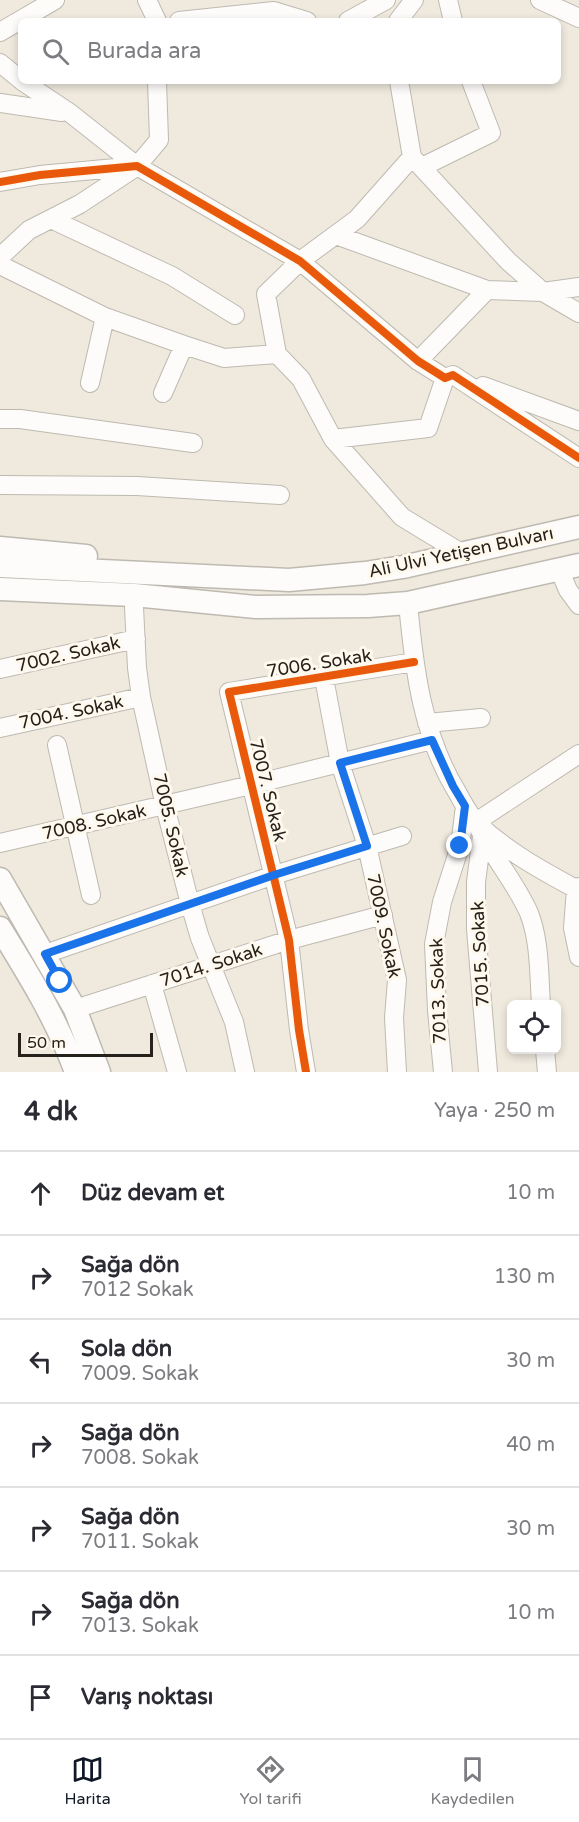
<!DOCTYPE html>
<html lang="tr">
<meta charset="utf-8">
<style>
body{margin:0;font-family:"Varela Round",sans-serif;background:#f2f2f3;color:#2b2b33}
.controls{position:absolute;right:18px;bottom:18px;display:grid;overflow:hidden;border-radius:9px;box-shadow:0 3px 9px #0003}
.controls button{width:54px;height:54px;display:grid;place-items:center;padding:0;border:0;border-bottom:2px solid #e1e1e2;background:#fff;color:#2b2b33;font:30px sans-serif}
.scale{position:absolute;left:18px;bottom:15px;width:135px;box-sizing:border-box;padding-left:6px;border:3px solid #25211b;border-top:0;font-size:16px;line-height:21px;white-space:nowrap;color:#25211b;-webkit-text-stroke:4px #fef8ed;paint-order:stroke}
.stop{position:absolute;width:18px;height:18px;margin:-14px;border:4px solid #1a73e8;border-radius:50%;background:#fff}
.stop.end{background:#1a73e8;border-color:#fff;box-shadow:0 2px 6px #0008}
.list{margin:0;padding:0;list-style:none}
h2{display:flex;justify-content:space-between;align-items:center;height:78px;margin:0;padding:0 24px;font-size:26px}
h2 small{font-size:20px;font-weight:400;color:#7c7c81}
.list li{display:grid;grid-template-columns:39px 1fr auto;gap:18px;align-items:center;box-sizing:border-box;height:84px;padding:0 24px;border-top:2px solid #e1e1e2}
.list b{display:block;font-size:22px;white-space:nowrap}
.list p{margin:0;font-size:20px;white-space:nowrap;color:#7c7c81}
.list em{font-size:20px;font-style:normal;color:#7c7c81}
.icon{flex:none;width:33px;height:33px;fill:none;stroke:currentColor;stroke-width:2;stroke-linecap:round;stroke-linejoin:round}
.map{position:relative;flex:none;width:579px;height:1072px;overflow:hidden}
.search{position:absolute;background:#fff;box-shadow:0 3px 9px #0003;left:18px;right:18px;top:18px;height:66px;display:flex;align-items:center;gap:15px;box-sizing:border-box;padding:0 21px;border-radius:9px;color:#7c7c81;font-size:22px}
.sheet{height:666px;background:#fff}
nav{display:flex;justify-content:space-around;align-items:center;box-sizing:border-box;height:84px;border-top:2px solid #e1e1e2;background:#fff;font-size:16px;color:#7c7c81}
nav a{display:grid;justify-items:center;gap:3px}
nav .on{color:#111827}
.map>svg:first-child{display:block}
.lines{fill:none;stroke-linecap:round;stroke-linejoin:round}
.minor-casing{stroke:#bebab1;stroke-width:20}
.major-casing{stroke:#bebab1;stroke-width:25}
.minor{stroke:#fdfcfa;stroke-width:18}
.major{stroke:#fdfcfa;stroke-width:22}
.cycleway-casing{stroke:#fef8ed;stroke-width:11}
.cycleway{stroke:#e8590c;stroke-width:8}
.route{stroke:#1a73e8;stroke-width:8}
.labels{text-anchor:middle;stroke-width:6;stroke-linejoin:round;paint-order:stroke}
.street-label{font-size:18px;fill:#25211b;stroke:#fef8ed}
</style>
<div class="map">
<svg width="579" height="1072" viewBox="0 0 579 1072">
<rect width="100%" height="100%" fill="#efe9de"/>
<g class="lines">
<g class="minor-casing">
<path id="minor" d="M147 0 157 21
M448 0 453 21
M540 0 579 18
M179 21 274 11 307 21
M348 21 386 0
M398 21 414 0
M0 32 55 0
M0 63 21 80
M22 81 70 113 137 166 159 140 157 81
M0 103 62 112
M412 157 508 261 543 292 579 313
M422 167 491 133 471 81
M0 182 40 175 137 166 300 261 418 361 445 378 453 375 579 458
M51 219 172 276 235 315
M336 235 487 290
M0 257 29 230 80 204 136 167
M0 265 105 317 184 345 224 358 277 354
M418 361 487 290 543 292 579 287
M445 378 428 428 333 439 402 517 463 554
M90 383 105 317
M483 386 579 421
M163 393 184 345
M0 419H20L193 443
M333 439 301 379 277 354 266 294 300 261 357 219 412 157 399 81
M0 485 137 486 280 495
M559 569 568 590 579 605
M408 603C414 668 422 735 457 792 463 803 469 815 477 823 506 851 541 870 576 889
M134 607 137 668 141 697 165 806 190 904 200 938 234 1022 245 1072
M0 669 136 639
M324 678 340 763 367 846 397 980 394 1018 397 1072
M427 723 481 718
M0 728 141 697
M57 745 91 895
M482 836 476 882V929L488 1072
M0 843 251 785 432 740
M579 887 576 889 573 928 579 957
M45 954 274 875 402 836
M152 984 177 1072
M541 1005C539 975 540 941 529 913 515 881 490 854 476 822L579 754
M75 1009 289 940 383 915
M545 1050 547 1072
M306 1072 299 1030 289 940 229 692 414 662
M443 1072 437 1010 434 944 442 902 460 846 465 806"/>
</g>
<g class="major-casing">
<path id="major" d="M0 548 86 556
M0 566 289 580 365 573 403 567 579 527
M0 589 134 595 256 607 368 606 408 603 579 565
M0 879 75 1009 99 1072
M0 928C29 975 57 1020 76 1072"/>
</g>
<use href="#minor" class="minor"/>
<use href="#major" class="major"/>
<g class="cycleway-casing">
<path id="cycleway" d="M0 182 40 175 137 166 300 261 418 361 445 378 453 375 579 458
M306 1072 299 1030 289 940 229 692 414 662"/>
</g>
<use href="#cycleway" class="cycleway"/>
</g>
<g class="lines">
<path class="route" d="M60 981 45 954 274 875 367 846 340 763 432 740 453 786 465 806 460 846"/>
</g>
<g class="labels">
<g class="street-label">
<text transform="translate(461 552) rotate(-12)" y="6">Ali Ulvi Yetişen Bulvarı</text>
<text transform="translate(68 654) rotate(-13)" y="6">7002. Sokak</text>
<text transform="translate(319 663) rotate(-9)" y="6">7006. Sokak</text>
<text transform="translate(71 712) rotate(-12)" y="6">7004. Sokak</text>
<text transform="translate(268 790) rotate(76)" y="6">7007. Sokak</text>
<text transform="translate(94 822) rotate(-13)" y="6">7008. Sokak</text>
<text transform="translate(171 825) rotate(77)" y="6">7005. Sokak</text>
<text transform="translate(384 926) rotate(78)" y="6">7009. Sokak</text>
<text transform="translate(480 954) rotate(-93)" y="6">7015. Sokak</text>
<text transform="translate(211 965) rotate(-18)" y="6">7014. Sokak</text>
<text transform="translate(438 991) rotate(-92)" y="6">7013. Sokak</text>
</g>
</g>
</svg>
<div class="controls">
<button><svg class="icon" aria-label="locate" viewBox="0 0 24 24"><circle cx="12" cy="12" r="6"/><path d="M12 2v4M12 18v4M2 12h4M18 12h4"/></svg></button>
</div>
<div class="scale">50 m</div>
<div class="stop" style="left:60px;top:981px"></div>
<div class="stop end" style="left:460px;top:846px"></div>
<div class="search"><svg class="icon" aria-label="search" viewBox="0 0 24 24"><circle cx="10" cy="10" r="6"/><path d="M15 15l6 6"/></svg>Burada ara</div>
</div>
<section class="sheet">
<h2>4 dk<small>Yaya · 250 m</small></h2>
<ul class="list">
<li><svg class="icon" aria-label="ahead" viewBox="0 0 24 24"><path d="M12 20V5M6 11l6-6 6 6"/></svg><div><b>Düz devam et</b></div><em>10 m</em></li>
<li><svg class="icon" aria-label="right" viewBox="0 0 24 24"><path d="M7 20v-9h11M14 6l5 5-5 5"/></svg><div><b>Sağa dön</b><p>7012 Sokak</p></div><em>130 m</em></li>
<li><svg class="icon" aria-label="left" viewBox="0 0 24 24"><path d="M17 20v-9H6M10 6l-5 5 5 5"/></svg><div><b>Sola dön</b><p>7009. Sokak</p></div><em>30 m</em></li>
<li><svg class="icon" aria-label="right" viewBox="0 0 24 24"><path d="M7 20v-9h11M14 6l5 5-5 5"/></svg><div><b>Sağa dön</b><p>7008. Sokak</p></div><em>40 m</em></li>
<li><svg class="icon" aria-label="right" viewBox="0 0 24 24"><path d="M7 20v-9h11M14 6l5 5-5 5"/></svg><div><b>Sağa dön</b><p>7011. Sokak</p></div><em>30 m</em></li>
<li><svg class="icon" aria-label="right" viewBox="0 0 24 24"><path d="M7 20v-9h11M14 6l5 5-5 5"/></svg><div><b>Sağa dön</b><p>7013. Sokak</p></div><em>10 m</em></li>
<li><svg class="icon" aria-label="arrive" viewBox="0 0 24 24"><path d="M6 21V4h12l-3 4 3 4H6"/></svg><div><b>Varış noktası</b></div></li>
</ul>
</section>
<nav>
<a class="on"><svg class="icon" aria-label="map" viewBox="0 0 24 24"><path d="M3 6l6-2 6 2 6-2v14l-6 2-6-2-6 2zM9 4v14M15 6v14"/></svg>Harita</a>
<a><svg class="icon" aria-label="directions" viewBox="0 0 24 24"><path d="M12 3l9 9-9 9-9-9zM9 14v-3h6M13 9l2 2-2 2"/></svg>Yol tarifi</a>
<a><svg class="icon" aria-label="saved" viewBox="0 0 24 24"><path d="M7 4h10v16l-5-4-5 4z"/></svg>Kaydedilen</a>
</nav>
